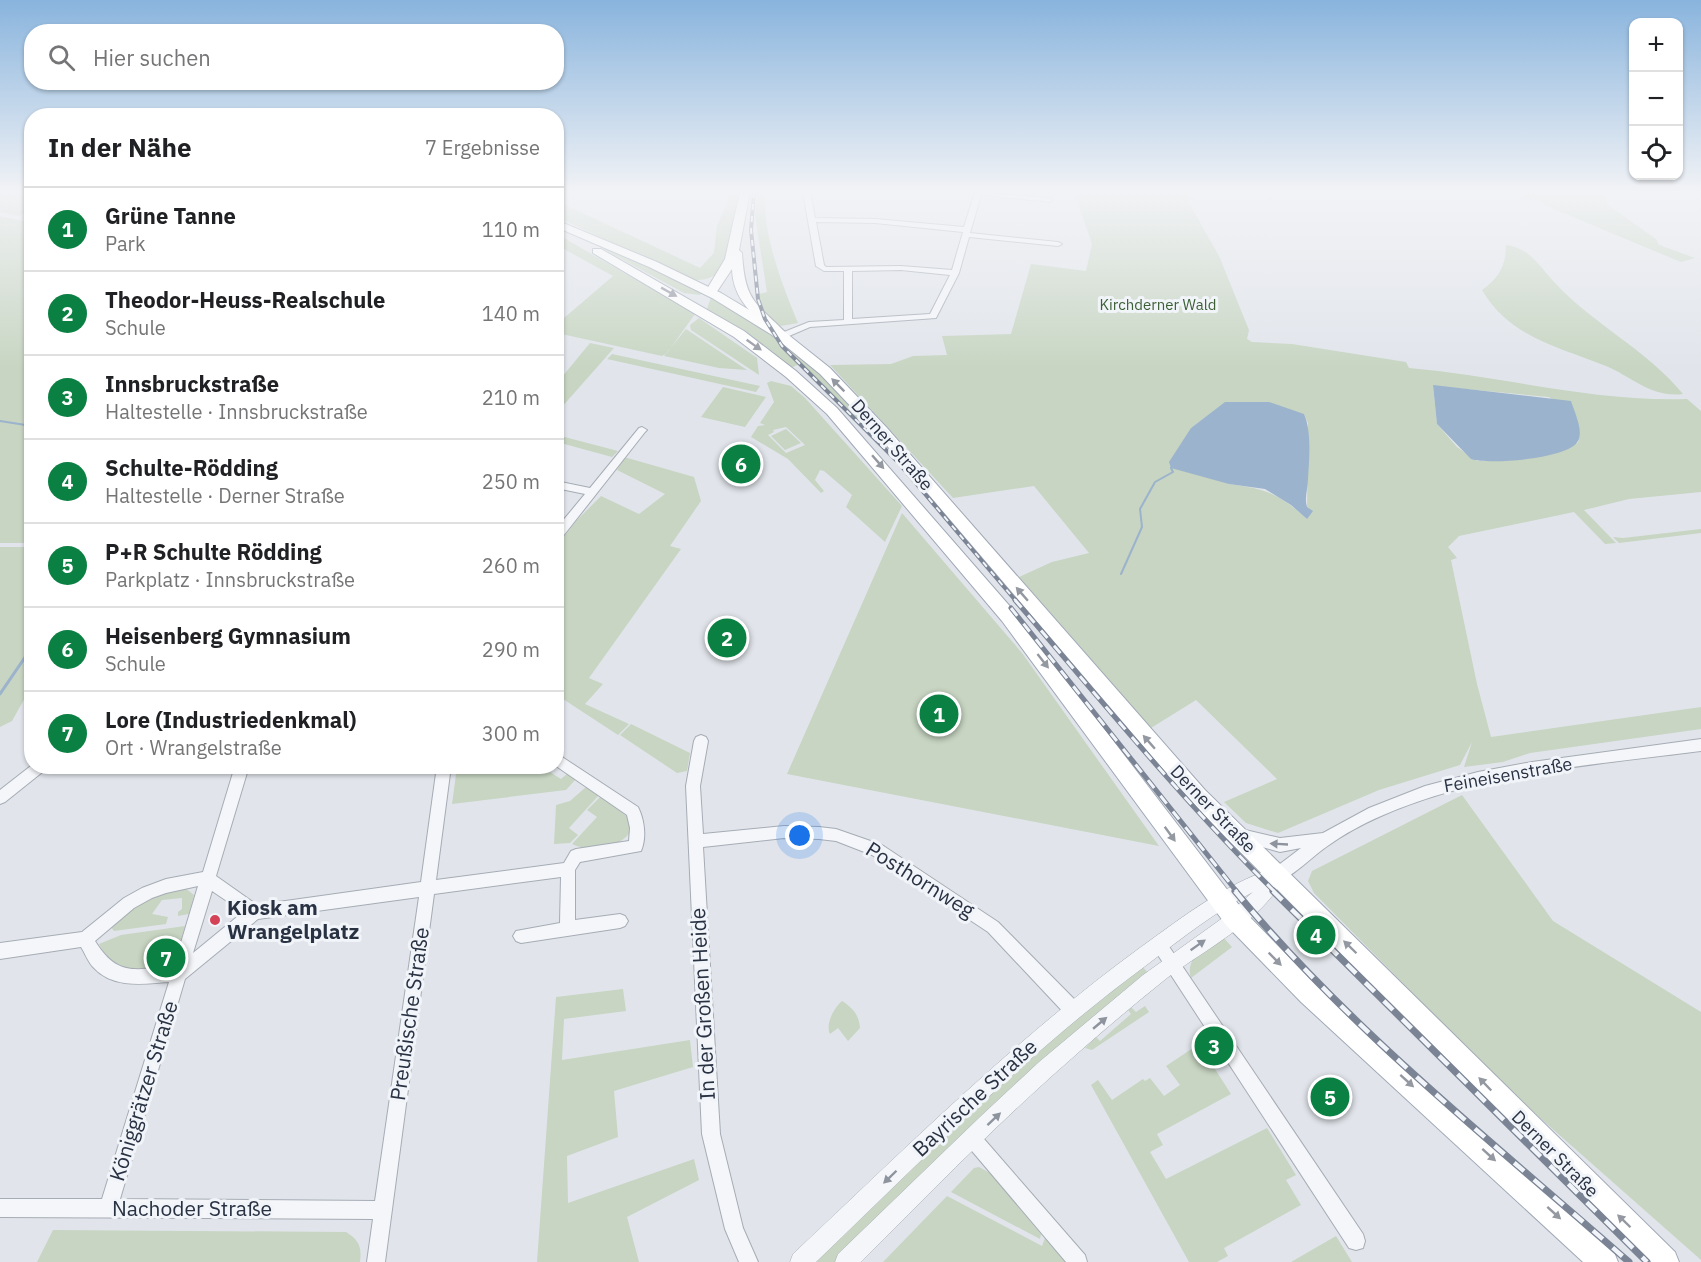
<!DOCTYPE html>
<html lang="de">
<meta charset="utf-8">
<style>
body{margin:0;font-family:"IBM Plex Sans",sans-serif;background:#f2f2f2;color:#202124}
.controls{position:absolute;right:18px;top:18px;display:grid;overflow:hidden;border-radius:12px;box-shadow:0 2px 4px #0004}
.controls button{width:54px;height:54px;display:grid;place-items:center;padding:0;border:0;border-bottom:2px solid #e0e0e0;background:#fff;color:#202124;font:30px sans-serif}
.you{position:absolute;left:800px;top:836px;width:21px;height:21px;margin:-15px;border:4px solid #fff;border-radius:50%;background:#1a73e8;box-shadow:0 0 0 9px #1a73e833}
.badge{display:grid;place-items:center;width:39px;height:39px;border-radius:50%;background:#0b8043;color:#fff;font-size:20px;font-weight:700}
.pin{position:absolute;translate:-50% -50%;border:3px solid #fff;box-shadow:0 2px 6px #0006}
.list{margin:0;padding:0;list-style:none}
h2{display:flex;justify-content:space-between;align-items:center;height:78px;margin:0;padding:0 24px;font-size:26px}
h2 small{font-size:20px;font-weight:400;color:#757577}
.list li{display:grid;grid-template-columns:39px 1fr auto;gap:18px;align-items:center;box-sizing:border-box;height:84px;padding:0 24px;border-top:2px solid #e0e0e0}
.list b{display:block;font-size:22px;white-space:nowrap}
.list p{margin:0;font-size:20px;white-space:nowrap;color:#757577}
.list em{font-size:20px;font-style:normal;color:#757577}
.icon{flex:none;width:33px;height:33px;fill:none;stroke:currentColor;stroke-width:2;stroke-linecap:round;stroke-linejoin:round}
.map{position:relative;flex:none;width:1701px;height:1262px;overflow:hidden}
.search{position:absolute;background:#fff;box-shadow:0 2px 4px #0004;left:24px;top:24px;width:540px;height:66px;display:flex;align-items:center;gap:15px;box-sizing:border-box;padding:0 21px;border-radius:24px;color:#757577;font-size:22px}
.panel{position:absolute;background:#fff;box-shadow:0 2px 4px #0004;left:24px;top:108px;width:540px;height:666px;border-radius:24px}
.map>svg:first-child{display:block}
.green{fill:#c7d5c2;fill-rule:evenodd}
.water{fill:#9bb3cc}
.lines{fill:none;stroke-linecap:round;stroke-linejoin:round}
.stream-far1{stroke:#9bb3cc;stroke-width:2}
.stream{stroke:#9bb3cc;stroke-width:3}
.minor-casing{stroke:#a6acb5;stroke-width:2}
.tertiary-casing{stroke:#a6acb5;stroke-width:1}
.secondary-casing{stroke:#a6acb5;stroke-width:2}
.primary-casing{stroke:#a0a9b7;stroke-width:2}
.minor{fill:#f4f6f9;fill-rule:evenodd}
.tertiary{fill:#f4f6f9;fill-rule:evenodd}
.secondary{fill:#fff;fill-rule:evenodd}
.primary{fill:#fff;fill-rule:evenodd}
.rail-far2-casing{stroke:#7a8495;stroke-width:4}
.rail-far1-casing{stroke:#7a8495;stroke-width:5}
.rail-casing{stroke:#7a8495;stroke-width:7}
.rail-far2{stroke:#f1f4f8;stroke-width:2;stroke-dasharray:6;stroke-linecap:butt}
.rail-far1{stroke:#f1f4f8;stroke-width:3;stroke-dasharray:10;stroke-linecap:butt}
.rail{stroke:#f1f4f8;stroke-width:4.5;stroke-dasharray:13;stroke-linecap:butt}
.oneway{fill:#9498a1}
.oneway2{fill:#8e949e}
.poi-dot{fill:#d44258;stroke:#f1f4f8;stroke-width:2}
.labels{text-anchor:middle;stroke-width:6;stroke-linejoin:round;paint-order:stroke}
.far-park-label{font-size:15px;fill:#3d5f36;stroke:#f1f4f8}
.street-label{font-size:18px;fill:#293243;stroke:#f1f4f8}
.near-street-label{font-size:21px;fill:#293243;stroke:#f1f4f8}
.near-poi-label{font-size:21px;font-weight:bold;fill:#293243;stroke:#f1f4f8;text-anchor:start}
</style>
<div class="map">
<svg width="1701" height="1262" viewBox="0 0 1701 1262">
<rect width="100%" height="100%" fill="#e1e5eb"/>
<path class="green" d="M0 192H25L20 195 31 198V210L19 216 0 212Z
M729 192H741C739 210 730 261 716 274 709 280 698 281 689 279L557 217V201L700 268 714 253 717 225 727 204Z
M757 192H765C763 236 781 282 798 323L781 326C768 318 762 311 759 294L767 292 755 216Z
M1074 192H1197L1187 199 1189 204H1185L1190 205 1219 256 1249 330 1247 339 1252 342 1292 344 1406 362 1409 368C1502 376 1593 402 1687 399L1701 411V492L1629 499 1584 510 1616 543 1605 544 1574 512 1459 536 1448 547 1457 558 1451 560 1477 684 1491 737 1701 707V729L1530 753 1503 762 1464 767 1472 742 1460 765 1379 790 1278 833 1246 823 1224 802 1277 779 1196 700 1151 728 1019 577 1052 562 1089 553 1034 486 953 498 830 365 891 364 913 356 947 355 942 336 1011 334 1031 264 1086 271 1092 244ZM1433 386 1549 397 1577 418 1580 435 1578 443 1504 461H1477L1457 447 1437 424ZM1226 402 1304 414 1308 423 1307 519C1278 493 1266 489 1229 484L1191 428Z
M1513 192H1603L1608 205 1656 239 1659 245 1695 258 1681 262Z
M0 216 31 223V543H0Z
M557 224 702 293 700 295 684 293Z
M557 234 695 314 667 353 662 356 557 333V324L613 276 557 245Z
M1506 245C1530 248 1539 266 1555 283 1593 324 1647 350 1683 394 1652 398 1632 377 1606 366 1559 347 1509 337 1482 290 1499 278 1506 266 1506 245Z
M711 297 782 341 830 383 898 458 801 363 791 368 707 309Z
M699 318 757 358 759 375 691 330 690 325Z
M686 329 747 370 719 368 664 356Z
M590 343 614 348 561 408 557 407V383Z
M612 354 760 386 756 392 607 359Z
M771 381 791 386 805 398 902 506 885 542 846 507 852 495 824 471 820 470 815 480 824 491 821 493 788 459 751 437 758 426 765 425 760 423 774 402 767 383ZM786 427 805 445 786 453 768 435 774 432 773 430Z
M723 387 766 397 745 427 701 417Z
M786 429 801 443 785 450 771 436Z
M556 435H557L618 451 612 457 557 442Z
M624 457 694 477 701 501 670 546 681 549 589 678 603 684 585 704 629 724 618 735 563 699 557 705 556 547 577 520 601 496 639 514 665 494 617 470Z
M902 513 1022 653 1159 846 787 774Z
M1701 529V533L1619 543 1613 537 1623 538Z
M0 547H32L31 687 12 721 0 727Z
M631 724 690 753 687 771 677 773 620 735Z
M457 767H489L496 771 501 767H542L561 779 568 773 575 780 566 790 452 804Z
M586 787 599 795 569 828 578 835 570 843 554 844 556 805 570 801Z
M1462 795 1553 921 1701 1012V1260L1504 1086 1314 893 1308 881 1312 871Z
M601 796 629 818 630 832C619 849 589 853 572 844L597 817 587 810Z
M185 888 194 895 189 914 178 916V912L182 909V898L162 900 152 914 168 917 166 924 114 931 109 925 148 898Z
M185 926C182 936 180 948 174 957 154 981 111 971 99 944L121 935Z
M1222 936 1232 947 1191 978C1184 957 1208 947 1222 936Z
M1142 966 1148 973 836 1262H810L1013 1068Z
M623 989 626 1011 564 1019 562 1060 690 1040 693 1067 614 1091 618 1137 567 1156 568 1203 694 1159 699 1180 627 1217 639 1262H537L556 997Z
M842 1001C853 1008 859 1015 860 1028L848 1041 838 1028 830 1034C825 1024 834 1008 842 1001Z
M1145 1006 1149 1012 1092 1050 1085 1048 1096 1037 1100 1041 1131 1014 1128 1010 1131 1007 1136 1012Z
M1199 1044 1231 1094 1157 1134 1163 1145 1150 1152 1166 1179 1267 1128 1296 1175 1286 1180 1301 1205 1224 1248 1228 1256 1217 1262H1189L1091 1085 1098 1080 1112 1100 1143 1079 1145 1081 1150 1078 1164 1096 1180 1085 1166 1066Z
M979 1167 990 1173 1041 1234 1040 1239 951 1192 974 1168Z
M947 1196 1042 1246 1045 1238 1066 1262H883Z
M53 1230 346 1232C359 1240 362 1247 360 1262H37Z
M1336 1236 1352 1262H1291Z"/>
<path class="water" d="M1433 385 1571 401C1574 411 1584 431 1578 441 1569 459 1488 465 1471 459L1437 424Z
M1225 402H1269L1304 414C1312 432 1309 460 1308 479 1308 489 1304 498 1307 507L1313 511 1307 519 1291 505 1265 489 1229 484 1171 468 1169 462 1191 428Z"/>
<g class="lines">
<path class="stream-far1" d="M0 421 32 426
M1121 574 1142 527 1140 509 1155 482 1173 472 1171 468"/>
<path class="stream" d="M0 694 32 647"/>
<g class="minor-casing">
<path id="minor" d="M803 192H810L815 218 875 219 964 227 975 192 1048 198H1051V202L981 195 970 233 1058 242 1062 244 1058 246 969 237 959 273 936 318 810 327 782 339 779 338V334L809 322 844 320V271H824L816 266ZM816 222 875 223 963 232 952 270 901 266 826 267 824 265ZM901 270 950 275 930 314 852 319V271Z
M642 427 647 430 645 432 560 540 556 541V529L585 494 556 488V481L590 488 639 428Z
M701 735 706 737 708 741 700 786 703 834 784 826 819 827 836 829 882 845 998 922 1078 1003 1080 1009 1078 1015 1072 1017 1066 1015 988 932 872 855 836 841 819 839 784 838 703 847 720 1134 743 1228 758 1262H739L725 1229 702 1134 686 786 694 741 696 737Z
M1701 739V751C1594 765 1481 772 1381 816 1363 824 1344 834 1329 845 1312 856 1296 875 1277 882L1272 880 1270 875 1272 870 1301 848 1280 852 1241 841 1236 840 1234 835 1236 830 1241 829 1280 838 1323 833 1369 808 1425 786 1478 772 1532 762Z
M556 753 638 807C644 819 647 837 641 851L580 862 575 870V920L620 914 625 916 628 921 625 926 620 928 521 943 516 941 513 936 516 931 560 923 561 877 434 894 385 1262H367L373 1219 0 1217V1199H102L169 982C143 984 113 989 93 967 88 962 85 953 81 947L0 959V943L82 932 124 898 142 888 166 879 203 872 235 766H249L216 876 257 905 421 882 437 766H451L436 880 564 863 571 851 576 849 629 841 630 828 627 815 556 766ZM198 886 174 966C136 969 118 978 95 941L134 908 152 898 166 893ZM212 891 243 912 193 953ZM419 897 375 1201 120 1199 185 979 258 919Z
M32 765V766H46L45 770 5 802 0 804V790Z
M1159 936 1164 939 1363 1234 1365 1241 1363 1248 1356 1250 1349 1248 1154 949 1151 944 1154 939Z
M972 1129 978 1132 1085 1255 1087 1262H1066L966 1144 963 1138 966 1132Z"/>
</g>
<g class="tertiary-casing">
<path id="tertiary" d="M1277 867 1283 870 1285 875C1266 919 1204 950 1167 978 1128 1009 1090 1042 1053 1075 986 1135 924 1199 861 1262H835L838 1254 981 1116 1039 1062 1143 975 1224 917 1253 892C1215 912 1182 938 1148 964 1028 1052 923 1159 816 1262H790L793 1254C906 1148 1015 1039 1141 947 1184 916 1226 883 1277 867Z"/>
</g>
<g class="secondary-casing">
<path id="secondary" d="M740 192H750L739 250 742 253C745 301 754 301 786 333V339H778C756 316 733 302 732 269L714 296 704 294 725 259Z"/>
</g>
<g class="primary-casing">
<path id="primary" d="M556 220 657 262 721 293 781 329 830 368 887 428 1205 790 1675 1252 1679 1262H1645L1191 802 877 434 820 374 772 335 712 298 649 267 556 227Z
M593 249H601L744 331 796 371 837 408 1014 611 1242 909 1317 986 1614 1252 1618 1262H1583L1301 1002 1226 925 1002 621 827 414 786 377 734 337 593 253Z"/>
</g>
<use href="#minor" class="minor"/>
<use href="#tertiary" class="tertiary"/>
<use href="#secondary" class="secondary"/>
<use href="#primary" class="primary"/>
<g class="rail-far2-casing">
<path id="rail-far2" d="M754 192 751 230 758 299 765 319 782 346 897 461 1016 601"/>
</g>
<g class="rail-far1-casing">
<path id="rail-far1" d="M1015 600C1100 699 1182 800 1275 892
M1011 608 1237 892"/>
</g>
<g class="rail-casing">
<path id="rail" d="M1235 891C1349 1029 1495 1144 1629 1262
M1273 891 1647 1262"/>
</g>
<use href="#rail-far2" class="rail-far2"/>
<use href="#rail-far1" class="rail-far1"/>
<use href="#rail" class="rail"/>
</g>
<defs><path id="oneway-solid" d="M-6-.8H1V-3.2L6.5 0L1 3.2V.8H-6Z" transform="scale(1.5)"/></defs>
<g class="oneway">
<use href="#oneway-solid" transform="translate(669 292) rotate(29)"/>
<use href="#oneway-solid" transform="translate(754 345) rotate(35)"/>
<use href="#oneway-solid" transform="translate(838 385) rotate(-135)"/>
<use href="#oneway-solid" transform="translate(878 462) rotate(49)"/>
<use href="#oneway-solid" transform="translate(1022 594) rotate(-131)"/>
<use href="#oneway-solid" transform="translate(1043 661) rotate(52)"/>
<use href="#oneway-solid" transform="translate(1149 742) rotate(-131)"/>
<use href="#oneway-solid" transform="translate(1170 834) rotate(54)"/>
<use href="#oneway-solid" transform="translate(1350 947) rotate(-136)"/>
<use href="#oneway-solid" transform="translate(1275 959) rotate(45)"/>
<use href="#oneway-solid" transform="translate(1407 1081) rotate(42)"/>
<use href="#oneway-solid" transform="translate(1485 1084) rotate(-134)"/>
<use href="#oneway-solid" transform="translate(1489 1155) rotate(42)"/>
<use href="#oneway-solid" transform="translate(1554 1213) rotate(42)"/>
<use href="#oneway-solid" transform="translate(1624 1221) rotate(-136)"/>
</g>
<g class="oneway2">
<use href="#oneway-solid" transform="translate(1279 844) rotate(-177)"/>
<use href="#oneway-solid" transform="translate(1198 945) rotate(-35)"/>
<use href="#oneway-solid" transform="translate(1100 1023) rotate(-40)"/>
<use href="#oneway-solid" transform="translate(994 1119) rotate(-43)"/>
<use href="#oneway-solid" transform="translate(890 1177) rotate(136)"/>
</g>
<linearGradient id="sky" x2="0" y2="1"><stop stop-color="#89b4dd"/><stop offset="0.52" stop-color="#f2f3f6"/><stop offset="1" stop-color="#f2f3f6" stop-opacity="0"/></linearGradient>
<rect width="1701" height="369" fill="url(#sky)"/>
<circle class="poi-dot" cx="215" cy="920" r="6"/>
<g class="labels">
<g class="far-park-label">
<text x="1158" y="310">Kirchderner Wald</text>
</g>
<g class="street-label">
<text transform="translate(892 445) rotate(49)" y="6">Derner Straße</text>
<text transform="translate(1508 775) rotate(-10)" y="6">Feineisenstraße</text>
<text transform="translate(1213 809) rotate(46)" y="6">Derner Straße</text>
<text transform="translate(1555 1154) rotate(45)" y="6">Derner Straße</text>
</g>
<g class="near-street-label">
<text transform="translate(920 880) rotate(32)" y="7">Posthornweg</text>
<text transform="translate(703 1004) rotate(-93)" y="7">In der Großen Heide</text>
<text transform="translate(410 1014) rotate(-82)" y="7">Preußische Straße</text>
<text transform="translate(144 1091) rotate(-73)" y="7">Königgrätzer Straße</text>
<text transform="translate(975 1098) rotate(-43)" y="7">Bayrische Straße</text>
<text x="192" y="1216">Nachoder Straße</text>
</g>
<g class="near-poi-label">
<text x="227" y="915">Kiosk am<tspan x="227" dy="24">Wrangelplatz</tspan></text>
</g>
</g>
</svg>
<div class="controls">
<button>+</button>
<button>−</button>
<button><svg class="icon" aria-label="locate" viewBox="0 0 24 24"><circle cx="12" cy="12" r="6"/><path d="M12 2v4M12 18v4M2 12h4M18 12h4"/></svg></button>
</div>
<div class="you"></div>
<div class="pin badge" style="left:939px;top:714px">1</div>
<div class="pin badge" style="left:727px;top:638px">2</div>
<div class="pin badge" style="left:1214px;top:1046px">3</div>
<div class="pin badge" style="left:1316px;top:935px">4</div>
<div class="pin badge" style="left:1330px;top:1097px">5</div>
<div class="pin badge" style="left:741px;top:464px">6</div>
<div class="pin badge" style="left:166px;top:958px">7</div>
<div class="search"><svg class="icon" aria-label="search" viewBox="0 0 24 24"><circle cx="10" cy="10" r="6"/><path d="M15 15l6 6"/></svg>Hier suchen</div>
<section class="panel">
<h2>In der Nähe<small>7 Ergebnisse</small></h2>
<ul class="list">
<li><span class="badge">1</span><div><b>Grüne Tanne</b><p>Park</p></div><em>110 m</em></li>
<li><span class="badge">2</span><div><b>Theodor-Heuss-Realschule</b><p>Schule</p></div><em>140 m</em></li>
<li><span class="badge">3</span><div><b>Innsbruckstraße</b><p>Haltestelle · Innsbruckstraße</p></div><em>210 m</em></li>
<li><span class="badge">4</span><div><b>Schulte-Rödding</b><p>Haltestelle · Derner Straße</p></div><em>250 m</em></li>
<li><span class="badge">5</span><div><b>P+R Schulte Rödding</b><p>Parkplatz · Innsbruckstraße</p></div><em>260 m</em></li>
<li><span class="badge">6</span><div><b>Heisenberg Gymnasium</b><p>Schule</p></div><em>290 m</em></li>
<li><span class="badge">7</span><div><b>Lore (Industriedenkmal)</b><p>Ort · Wrangelstraße</p></div><em>300 m</em></li>
</ul>
</section>
</div>
